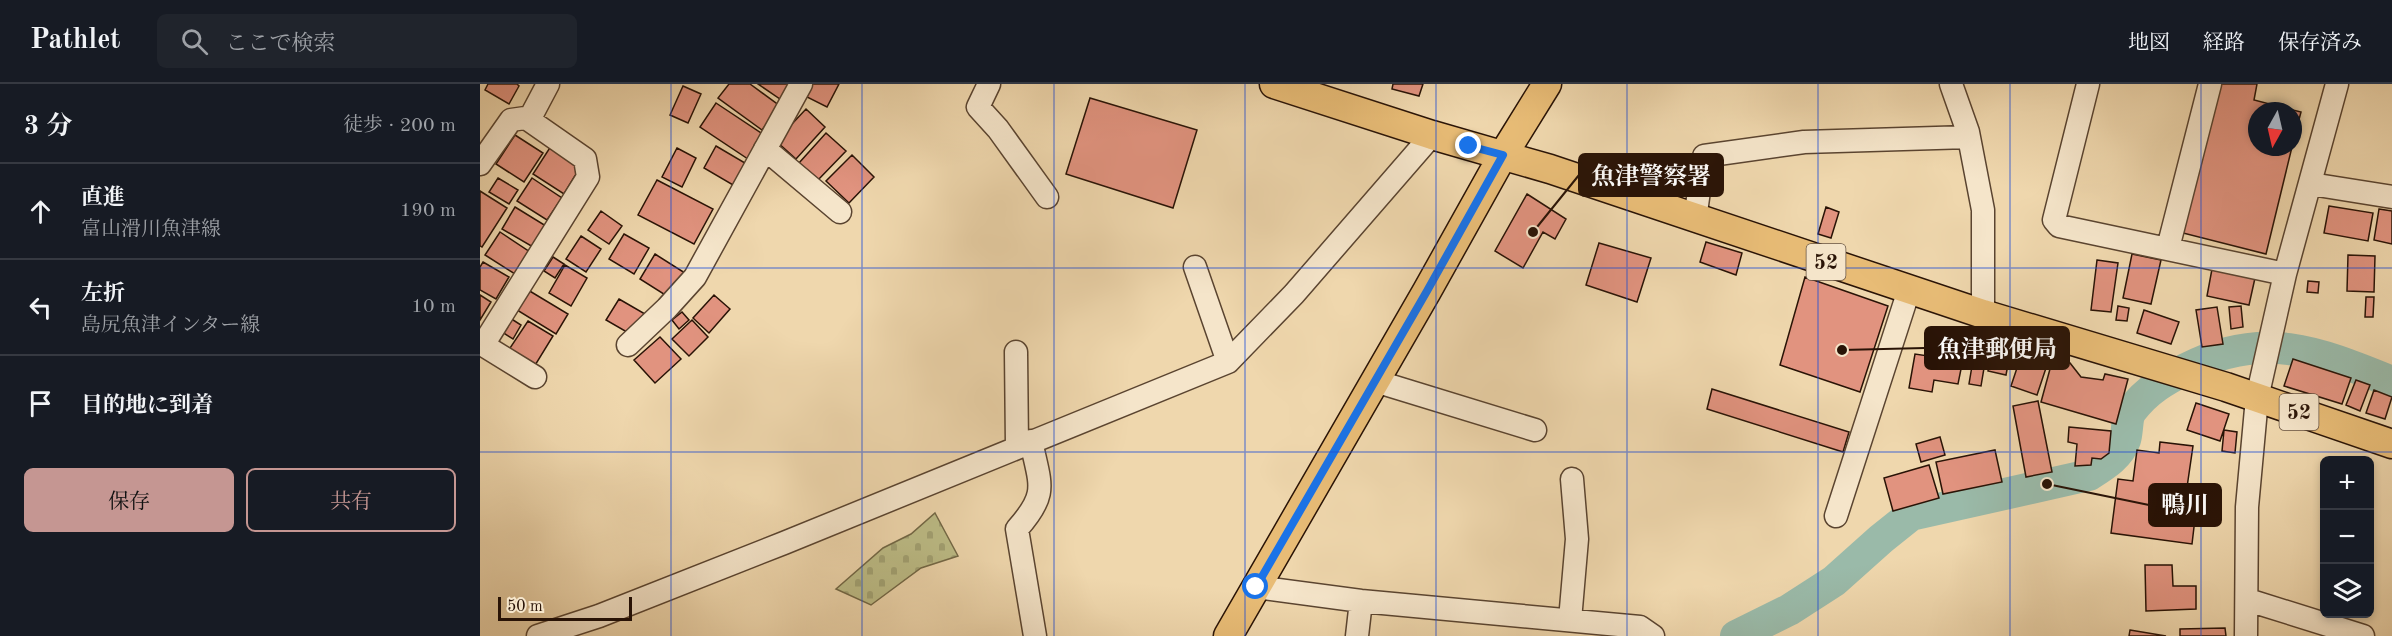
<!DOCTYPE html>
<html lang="ja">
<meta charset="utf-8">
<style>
body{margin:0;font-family:"Old Standard TT","Noto Serif JP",serif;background:#20242c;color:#f1f3f6}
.controls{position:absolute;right:18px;bottom:18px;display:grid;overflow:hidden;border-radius:9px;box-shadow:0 3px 9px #0003}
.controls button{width:54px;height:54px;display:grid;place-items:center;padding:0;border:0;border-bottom:2px solid #363941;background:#171b24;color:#f1f3f6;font:30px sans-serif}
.compass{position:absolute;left:1768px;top:18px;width:54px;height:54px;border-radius:50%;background:#171b24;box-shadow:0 3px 9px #0003;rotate:188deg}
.scale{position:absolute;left:18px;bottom:15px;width:134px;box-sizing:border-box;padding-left:6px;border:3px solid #291306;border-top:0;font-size:16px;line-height:21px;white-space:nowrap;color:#291306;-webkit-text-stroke:4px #f5e5ca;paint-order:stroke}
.stop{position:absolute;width:18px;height:18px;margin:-14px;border:4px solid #1a73e8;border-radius:50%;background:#fff}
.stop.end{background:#1a73e8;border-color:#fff;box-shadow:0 2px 6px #0008}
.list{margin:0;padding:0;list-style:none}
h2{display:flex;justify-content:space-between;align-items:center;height:78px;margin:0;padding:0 24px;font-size:26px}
h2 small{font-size:20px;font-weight:400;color:#9ea1a6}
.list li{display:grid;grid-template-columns:39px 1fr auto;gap:18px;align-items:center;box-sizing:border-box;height:96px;padding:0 24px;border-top:2px solid #363941}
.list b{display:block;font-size:22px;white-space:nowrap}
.list p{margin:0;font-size:20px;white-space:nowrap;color:#9ea1a6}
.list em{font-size:20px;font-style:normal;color:#9ea1a6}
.actions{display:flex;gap:12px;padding:18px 24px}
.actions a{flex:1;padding:14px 0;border:2px solid #c59692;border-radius:9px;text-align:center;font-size:21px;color:#c59692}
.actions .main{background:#c59692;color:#111}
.icon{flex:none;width:33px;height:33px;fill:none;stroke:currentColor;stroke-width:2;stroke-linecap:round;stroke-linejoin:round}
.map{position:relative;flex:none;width:1912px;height:552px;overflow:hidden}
header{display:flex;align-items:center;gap:36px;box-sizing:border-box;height:84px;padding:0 30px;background:#171b24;border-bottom:2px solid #363941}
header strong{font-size:28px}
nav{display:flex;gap:33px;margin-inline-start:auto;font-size:21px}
.search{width:420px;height:54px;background:#20242c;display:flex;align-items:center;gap:15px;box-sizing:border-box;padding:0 21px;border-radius:9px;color:#9ea1a6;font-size:22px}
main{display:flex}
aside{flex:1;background:#171b24}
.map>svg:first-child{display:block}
.cemetery{fill:url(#cemetery-stones);stroke:#736846;stroke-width:1.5}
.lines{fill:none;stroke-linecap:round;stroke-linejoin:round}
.river{stroke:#9abaa9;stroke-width:32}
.building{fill:#e1937f;stroke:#291306;stroke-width:1.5}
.minor-casing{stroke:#5a4430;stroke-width:25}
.major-casing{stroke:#291306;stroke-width:31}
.minor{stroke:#f5e5ca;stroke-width:22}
.major{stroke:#e8bc76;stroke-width:28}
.route{stroke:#1a73e8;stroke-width:8}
.grid{fill:none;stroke:#1d4ed8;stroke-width:1.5;stroke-opacity:0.55}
.labels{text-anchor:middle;stroke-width:5;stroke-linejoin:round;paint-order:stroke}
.shield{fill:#f5e5ca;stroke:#665241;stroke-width:1.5}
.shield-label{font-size:21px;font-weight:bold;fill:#291306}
.leader{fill:none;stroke:#291306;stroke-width:2}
.callout-dot{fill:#291306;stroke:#f5e5ca;stroke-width:2}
.callout{fill:#291306;stroke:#291306;stroke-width:2}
.callout-label{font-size:24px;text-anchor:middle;font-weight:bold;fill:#fff}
</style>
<header>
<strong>Pathlet</strong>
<div class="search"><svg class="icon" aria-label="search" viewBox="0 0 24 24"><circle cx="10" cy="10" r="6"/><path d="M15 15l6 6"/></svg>ここで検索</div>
<nav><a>地図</a><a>経路</a><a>保存済み</a></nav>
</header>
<main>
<aside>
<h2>3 分<small>徒歩 · 200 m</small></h2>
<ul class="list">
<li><svg class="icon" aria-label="ahead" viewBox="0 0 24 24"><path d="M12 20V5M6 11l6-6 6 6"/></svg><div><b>直進</b><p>富山滑川魚津線</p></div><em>190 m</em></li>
<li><svg class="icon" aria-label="left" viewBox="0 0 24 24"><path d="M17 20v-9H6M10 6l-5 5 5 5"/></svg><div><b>左折</b><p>島尻魚津インター線</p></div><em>10 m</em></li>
<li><svg class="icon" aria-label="arrive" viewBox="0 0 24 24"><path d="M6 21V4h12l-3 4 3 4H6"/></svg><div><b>目的地に到着</b></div></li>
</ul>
<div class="actions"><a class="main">保存</a><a>共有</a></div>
</aside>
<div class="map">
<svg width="1912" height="552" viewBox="0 0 1912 552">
<defs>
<pattern id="cemetery-stones" width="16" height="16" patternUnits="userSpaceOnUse" patternTransform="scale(1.5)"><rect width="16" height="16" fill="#bdbd87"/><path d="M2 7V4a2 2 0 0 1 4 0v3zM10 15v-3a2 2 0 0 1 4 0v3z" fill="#a2a273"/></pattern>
</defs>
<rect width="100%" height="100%" fill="#efd7ad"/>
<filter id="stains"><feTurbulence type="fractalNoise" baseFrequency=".00333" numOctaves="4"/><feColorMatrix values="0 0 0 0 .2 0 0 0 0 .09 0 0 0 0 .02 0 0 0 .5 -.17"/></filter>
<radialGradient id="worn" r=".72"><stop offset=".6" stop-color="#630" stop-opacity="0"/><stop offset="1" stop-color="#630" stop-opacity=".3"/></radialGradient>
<path class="cemetery" d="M455 429 478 472 441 484 391 521 356 505 403 464 431 450Z"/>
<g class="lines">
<path class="river" d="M1256 552 1309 526 1354 497 1401 455 1431 431 1609 391C1623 382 1639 373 1645 356 1648 347 1646 333 1652 326 1667 306 1685 296 1706 285 1783 245 1838 268 1912 298"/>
</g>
<path class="building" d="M8 0H37L39 2 29 20 5 6Z
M249 0H270L300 22 282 46 238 14Z
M278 0H311L300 15Z
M331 0H359L347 23 325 12Z
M913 0H943L939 12 912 5Z
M1740 0H1777L1774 16 1821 28 1813 58V27H1777V63H1812L1786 170 1703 149Z
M203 2 221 10 208 39 190 31Z
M610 14 717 46 693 124 586 90Z
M236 19 284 51 268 75 220 43Z
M326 25 345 43 316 75 296 57Z
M346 49 366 67 338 96 319 79Z
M35 51 63 69 44 98 16 80Z
M71 62 101 82 84 110 53 90Z
M236 62 265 79 253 101 224 84Z
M197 64 216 74 202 103 182 93Z
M372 71 394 93 369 119 346 97Z
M18 94 38 106 29 120 9 108Z
M52 94 82 114 67 136 37 117Z
M177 96 233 125 214 160 158 131Z
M0 107 27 124 2 163 0 162Z
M1047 110 1086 135 1075 155 1063 148 1043 184 1015 167Z
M1849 122 1893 129 1888 157 1844 149Z
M35 123 66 142 53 163 22 145Z
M1346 123 1359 128 1351 154 1338 150Z
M1899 125 1912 127V160L1894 156Z
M121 127 142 142 129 160 108 146Z
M20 148 50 168 35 190 5 171Z
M144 150 169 164 154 190 129 175Z
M101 152 121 165 106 188 86 175Z
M1226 158 1262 169 1256 191 1220 178Z
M1119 159 1171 174 1157 218 1106 201Z
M175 170 205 189 190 214 160 195Z
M1652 170 1681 176 1671 220 1643 214Z
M1868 171 1895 172 1894 208 1867 207Z
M73 173 84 180 75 194 64 187Z
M1617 176 1638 179 1631 228 1611 226Z
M3 178 29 193 16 215 0 206V183Z
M85 181 107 194 91 222 69 209Z
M1732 185 1775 194 1769 221 1727 212Z
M1325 193 1408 222 1380 308 1300 281Z
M1828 197 1839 198 1838 209 1827 208Z
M48 206 88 230 76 250 37 226Z
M0 211 11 218 0 236Z
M234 211 250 225 229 249 213 234Z
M1886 213H1894L1893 233H1885Z
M139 215 165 230 152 251 126 236Z
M1638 222 1649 224 1647 237 1636 236Z
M1761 222 1763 243 1751 245 1749 223Z
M1737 223 1743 260 1722 263 1716 226Z
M1664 226 1699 238 1691 260 1657 249Z
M202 228 209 236 199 245 192 236Z
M30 234 41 241 33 255 22 248Z
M212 236 228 253 209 272 192 255Z
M48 237 73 252 54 283 28 267Z
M180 253 201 275 175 299 154 276Z
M1478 255 1497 258 1494 271 1489 270 1486 285H1481L1478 300 1454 296 1452 308 1429 304 1435 270 1448 272 1451 258 1477 263Z
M1544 263 1570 272 1557 311 1531 302Z
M1511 271 1529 275 1526 291 1508 287Z
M1573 274 1590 279 1601 293 1623 296 1625 290 1648 295 1636 340 1561 318Z
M1813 275 1871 294 1862 320 1804 302Z
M1492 282 1504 284 1501 302 1489 300Z
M1876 296 1890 301 1880 327 1866 321Z
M1232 305 1369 348 1363 368 1227 325Z
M1894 306 1912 313 1905 335 1886 329Z
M1558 317 1572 388 1546 393 1533 322Z
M1716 319 1749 330 1740 357 1707 346Z
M1589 343 1631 347 1629 369 1621 375 1612 374 1611 381 1595 382 1597 360 1588 358Z
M1744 346 1757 348 1755 369 1742 367Z
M1460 353 1465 371 1441 378 1436 360Z
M1680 358 1713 362 1704 424 1716 426 1712 460 1631 449 1638 395 1653 397 1657 366 1679 369Z
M1515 366 1522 398 1463 410 1456 378Z
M1449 381 1459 414 1413 427 1404 394Z
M1665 481H1692L1693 502H1716V525L1666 527Z
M1745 544 1746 552H1700V545Z
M1650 546 1686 552H1649Z"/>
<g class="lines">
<g class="minor-casing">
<path id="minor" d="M509 0 498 23 518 45 567 113
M1471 0 1488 48 1503 126V230
M1608 0 1574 136 1579 142 1805 190
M285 65 360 128
M0 80 31 36 45 34 49 36 68 0
M1831 100 1912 113
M1215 135 1224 72 1324 58 1489 53
M1688 164 1730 0
M715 183 748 278
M0 260 3 261 108 93 105 75 49 36
M3 261 55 293
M148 261 187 224 215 193 321 0
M536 268 537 363
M895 297 1055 346
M551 357C560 401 569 409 537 445L555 552
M1356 432 1429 206
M776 503 881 517 1160 543 1173 552
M1768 516 1883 552
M1090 536 1097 455 1092 395
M58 552 119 532 304 459 748 278 814 210 952 51
M877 552 881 517
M1766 552 1767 423 1777 314 1805 190 1857 0"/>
</g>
<g class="major-casing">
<path id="major" d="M794 0 952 51 1070 85 1503 230 1746 303 1912 360
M748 552 947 207 1023 71 1067 0"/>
</g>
<use href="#minor" class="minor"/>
<use href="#major" class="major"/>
</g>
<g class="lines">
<path class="route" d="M776 503 947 207 1023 71 989 62"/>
</g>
<path class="grid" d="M191 0V552M382 0V552M574 0V552M765 0V552M956 0V552M1147 0V552M1338 0V552M1530 0V552M1721 0V552M0 184H1912M0 368H1912"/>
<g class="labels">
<g class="shield">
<rect x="1326.5" y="160" width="39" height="36" rx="4.5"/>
<rect x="1799.5" y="310" width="39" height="36" rx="4.5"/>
</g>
<g class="shield-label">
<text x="1346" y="185">52</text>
<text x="1819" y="335">52</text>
</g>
</g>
<path class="leader" d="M1053 148L1099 91M1362 266L1445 264M1567 400L1669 421"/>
<g class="callout-dot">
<circle cx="1053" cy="148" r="6"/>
<circle cx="1362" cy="266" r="6"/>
<circle cx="1567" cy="400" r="6"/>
</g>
<g class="callout">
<rect x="1099" y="70" width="144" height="42" rx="6"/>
<rect x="1445" y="243" width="144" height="42" rx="6"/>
<rect x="1669" y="400" width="72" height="42" rx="6"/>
</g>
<g class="callout-label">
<text x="1171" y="100">魚津警察署</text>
<text x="1517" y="273">魚津郵便局</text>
<text x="1705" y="429">鴨川</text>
</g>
<rect width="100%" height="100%" filter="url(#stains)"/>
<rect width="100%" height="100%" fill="url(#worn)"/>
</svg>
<div class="controls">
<button>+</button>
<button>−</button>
<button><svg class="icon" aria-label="layers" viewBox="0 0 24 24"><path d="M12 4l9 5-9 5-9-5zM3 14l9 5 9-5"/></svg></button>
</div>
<svg class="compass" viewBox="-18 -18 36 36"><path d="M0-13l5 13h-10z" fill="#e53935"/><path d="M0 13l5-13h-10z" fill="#9ea1a6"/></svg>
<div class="scale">50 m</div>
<div class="stop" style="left:776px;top:503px"></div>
<div class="stop end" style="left:989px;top:62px"></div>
</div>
</main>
